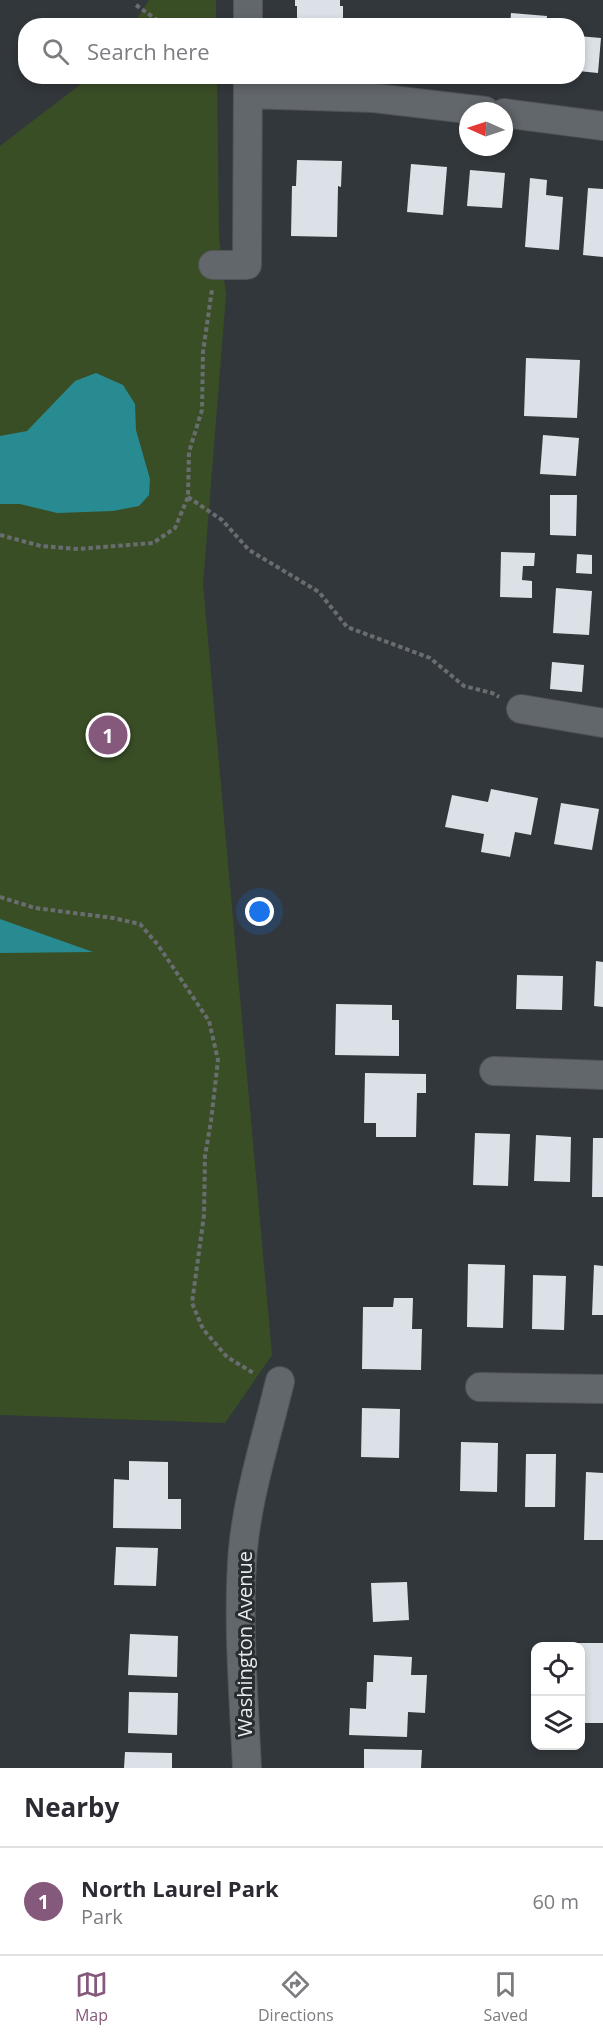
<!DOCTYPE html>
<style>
body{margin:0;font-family:"Open Sans",sans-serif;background:#f7f7f7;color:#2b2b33}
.controls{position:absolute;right:18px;bottom:18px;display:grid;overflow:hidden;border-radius:12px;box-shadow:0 3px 9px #0003}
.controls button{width:54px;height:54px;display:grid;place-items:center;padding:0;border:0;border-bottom:2px solid #e1e1e2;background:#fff;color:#2b2b33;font:30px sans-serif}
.compass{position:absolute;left:459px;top:102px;width:54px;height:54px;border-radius:50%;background:#fff;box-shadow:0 3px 9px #0003;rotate:273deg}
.you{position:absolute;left:260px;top:912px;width:21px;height:21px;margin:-15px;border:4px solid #fff;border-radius:50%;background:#1a73e8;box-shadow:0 0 0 9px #1a73e833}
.badge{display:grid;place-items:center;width:39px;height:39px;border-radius:50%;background:#85597b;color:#fff;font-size:20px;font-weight:700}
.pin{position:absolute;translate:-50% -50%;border:3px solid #fff;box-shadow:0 2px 6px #0006}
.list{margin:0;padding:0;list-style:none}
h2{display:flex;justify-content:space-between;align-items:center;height:78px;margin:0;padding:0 24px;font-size:26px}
h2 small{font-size:20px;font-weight:400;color:#7c7c81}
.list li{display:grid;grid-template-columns:39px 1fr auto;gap:18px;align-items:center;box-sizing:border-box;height:108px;padding:0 24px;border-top:2px solid #e1e1e2}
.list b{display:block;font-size:22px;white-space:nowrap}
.list p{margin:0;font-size:20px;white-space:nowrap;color:#7c7c81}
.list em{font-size:20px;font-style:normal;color:#7c7c81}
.icon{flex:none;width:33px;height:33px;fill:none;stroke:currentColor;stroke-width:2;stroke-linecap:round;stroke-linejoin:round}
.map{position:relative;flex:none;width:603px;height:1768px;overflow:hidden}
.search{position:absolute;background:#fff;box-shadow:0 3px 9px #0003;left:18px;right:18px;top:18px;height:66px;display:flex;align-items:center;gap:15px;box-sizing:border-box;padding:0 21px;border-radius:24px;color:#7c7c81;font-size:22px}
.sheet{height:186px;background:#fff}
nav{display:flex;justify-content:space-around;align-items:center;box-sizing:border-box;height:84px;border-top:2px solid #e1e1e2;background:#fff;font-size:16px;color:#7c7c81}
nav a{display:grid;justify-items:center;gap:3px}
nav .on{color:#85597b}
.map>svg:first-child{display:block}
.green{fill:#3a4e26}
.water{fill:#278b91}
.building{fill:#dbe1e6}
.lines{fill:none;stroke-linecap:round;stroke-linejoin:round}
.minor-casing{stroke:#505357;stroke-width:30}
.path{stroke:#696d70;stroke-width:4;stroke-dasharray:4.5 3;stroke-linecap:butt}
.minor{stroke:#62676c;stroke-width:28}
.labels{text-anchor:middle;stroke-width:6;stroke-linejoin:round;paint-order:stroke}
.street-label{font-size:20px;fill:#e8ebed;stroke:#282d30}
</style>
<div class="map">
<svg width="603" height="1768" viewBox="0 0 603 1768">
<rect width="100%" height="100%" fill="#32373b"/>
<path class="green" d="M149 0H216V25H133Z
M90 77H217L219 237 226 295 203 584 272 1355 225 1423 0 1415V146Z"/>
<path class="water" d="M96 373 123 385 135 404 136 430 150 479 149 495 139 506 113 511 57 513 20 504H0V436L27 431 75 381Z
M0 919 93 952 0 953Z"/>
<path class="building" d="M295 0H340V6H343V26H297V6H295Z
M511 13 547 16 546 26H510Z
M578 36 601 38 598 73 578 71Z
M297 160 342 161 341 187 338 186 337 237 291 236 292 186H296Z
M411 164 447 167 443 215 407 212Z
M470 170 505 173 502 208 467 206Z
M530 178 547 180 546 195 563 197 559 250 525 247Z
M588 188 603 189V257L583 255Z
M526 358 580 360 577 418 524 416Z
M543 435 579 438 576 476 540 474Z
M550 495H577L576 536 550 535Z
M501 552 535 553 534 566H523L522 580 532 581V598L500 597Z
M577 554 592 555V574L576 573Z
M556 588 592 591 589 635 553 633Z
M552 662 584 665 582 692 550 689Z
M491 789 538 798 531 835 515 832 510 857 481 852 484 834 445 827 452 795 488 802Z
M561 803 599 809 592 850 554 844Z
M596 961 603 962V1007L594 1006Z
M517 975 563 976 562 1010 516 1009Z
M336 1004 392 1005V1020H399V1056L335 1055Z
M365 1073 426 1074V1093H417L416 1137H376V1123H364Z
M475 1133 510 1134 508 1186 473 1185Z
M536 1135 571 1137 570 1182 534 1181Z
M593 1138H603V1197H592Z
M468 1264 505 1265 503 1328 467 1327Z
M594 1265 603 1266V1315H592Z
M533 1275 566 1276 564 1330 532 1329Z
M394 1298H413L412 1329H422L421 1370 362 1369 363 1307H393Z
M362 1408 400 1409 399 1458 361 1457Z
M461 1442 498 1443 497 1492 460 1491Z
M526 1454H556L555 1507H525Z
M129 1461 168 1462V1499H181V1529L113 1528 114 1479 129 1480Z
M586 1472 603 1473V1540H584Z
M116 1547 158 1548 156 1586 114 1585Z
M407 1582 409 1620 373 1622 371 1583Z
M130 1634 178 1636 177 1677 128 1675Z
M577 1643H603V1723H580V1646H577Z
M374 1655 412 1657 411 1675H427L425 1713 408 1712 407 1737 349 1735 350 1708 366 1709 367 1682H373Z
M129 1692 178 1693 177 1735 128 1733Z
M364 1749 422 1750 421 1768H364Z
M125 1752 172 1753V1768H124Z"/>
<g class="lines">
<g class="minor-casing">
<path id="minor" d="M248 26V0
M248 94 374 98 485 111
M504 113 603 126
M213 265H247L248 76
M521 709 603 723
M494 1071 603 1075
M480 1387 603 1389
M247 1768C244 1700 238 1631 242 1563 245 1503 266 1440 280 1381"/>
</g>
<path class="path" d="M136 5 157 20 161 26
M188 497 222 520 249 550 319 592 347 627 430 658 464 686 492 693 499 697
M0 535 41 546 78 549 153 543 175 528 188 497 189 452 202 410 203 352 212 289
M0 897 35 908 113 918 140 924 158 945 209 1021 218 1060 211 1121 205 1156 204 1215 192 1303 203 1329 227 1357 255 1374"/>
<use href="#minor" class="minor"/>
</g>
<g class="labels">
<g class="street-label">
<text transform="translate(245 1644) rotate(-90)" y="7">Washington Avenue</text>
</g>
</g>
</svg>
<div class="controls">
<button><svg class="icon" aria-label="locate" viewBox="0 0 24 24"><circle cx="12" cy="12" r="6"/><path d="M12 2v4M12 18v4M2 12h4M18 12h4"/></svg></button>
<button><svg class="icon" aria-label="layers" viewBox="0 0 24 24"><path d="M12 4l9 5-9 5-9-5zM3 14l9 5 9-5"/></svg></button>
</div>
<svg class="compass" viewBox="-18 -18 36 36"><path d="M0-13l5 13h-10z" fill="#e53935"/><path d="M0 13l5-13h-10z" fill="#7c7c81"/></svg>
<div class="you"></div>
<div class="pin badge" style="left:108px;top:735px">1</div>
<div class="search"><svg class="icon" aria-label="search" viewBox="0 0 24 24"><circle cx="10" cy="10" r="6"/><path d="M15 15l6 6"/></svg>Search here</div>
</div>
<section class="sheet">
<h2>Nearby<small></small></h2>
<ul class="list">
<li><span class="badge">1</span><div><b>North Laurel Park</b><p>Park</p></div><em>60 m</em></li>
</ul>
</section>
<nav>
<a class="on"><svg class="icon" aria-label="map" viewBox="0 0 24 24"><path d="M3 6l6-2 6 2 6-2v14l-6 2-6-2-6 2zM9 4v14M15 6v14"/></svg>Map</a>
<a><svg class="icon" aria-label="directions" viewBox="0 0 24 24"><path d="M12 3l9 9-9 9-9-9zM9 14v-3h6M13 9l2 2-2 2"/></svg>Directions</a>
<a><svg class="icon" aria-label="saved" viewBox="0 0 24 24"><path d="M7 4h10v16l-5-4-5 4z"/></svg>Saved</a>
</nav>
